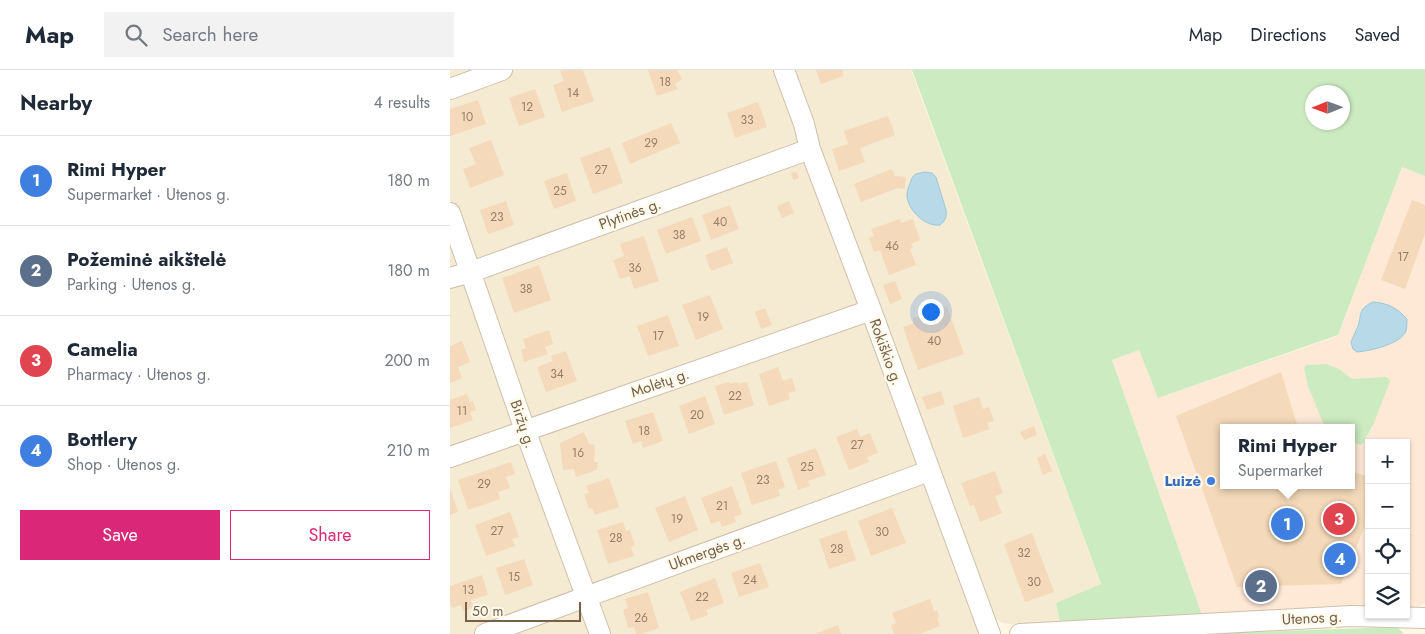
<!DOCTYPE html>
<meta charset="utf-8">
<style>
body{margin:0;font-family:Jost,sans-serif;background:#f2f2f3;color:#1f2937}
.controls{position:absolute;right:15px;bottom:15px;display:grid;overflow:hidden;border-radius:0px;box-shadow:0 1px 4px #0004}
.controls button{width:45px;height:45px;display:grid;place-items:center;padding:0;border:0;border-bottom:1px solid #e0e1e3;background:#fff;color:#1f2937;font:25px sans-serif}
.compass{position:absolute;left:855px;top:15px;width:45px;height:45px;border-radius:50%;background:#fff;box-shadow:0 1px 4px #0004;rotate:269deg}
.scale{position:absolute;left:15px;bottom:12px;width:116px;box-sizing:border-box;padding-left:5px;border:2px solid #776048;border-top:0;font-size:14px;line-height:18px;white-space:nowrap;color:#776048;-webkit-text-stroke:4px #fffaeb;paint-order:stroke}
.you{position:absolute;left:480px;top:241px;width:18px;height:18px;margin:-12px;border:4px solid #fff;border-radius:50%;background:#1a73e8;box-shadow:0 0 0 8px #1a73e833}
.badge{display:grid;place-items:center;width:32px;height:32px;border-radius:50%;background:#db2777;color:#fff;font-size:16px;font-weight:700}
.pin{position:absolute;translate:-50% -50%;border:2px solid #fff;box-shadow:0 1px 5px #0006}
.popup{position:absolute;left:770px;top:354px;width:135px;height:65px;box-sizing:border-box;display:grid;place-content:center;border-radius:0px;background:#fff;filter:drop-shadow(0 1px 4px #0005);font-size:16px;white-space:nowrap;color:#747a83}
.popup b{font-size:19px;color:#1f2937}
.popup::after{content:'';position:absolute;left:50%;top:100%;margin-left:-10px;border:10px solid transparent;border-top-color:#fff}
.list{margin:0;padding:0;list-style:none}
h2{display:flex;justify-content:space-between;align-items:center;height:65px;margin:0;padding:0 20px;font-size:21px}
h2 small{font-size:16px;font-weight:400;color:#747a83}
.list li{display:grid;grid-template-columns:32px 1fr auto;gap:15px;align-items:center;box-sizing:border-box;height:90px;padding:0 20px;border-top:1px solid #e0e1e3}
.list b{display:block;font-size:19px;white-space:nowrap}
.list p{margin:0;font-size:16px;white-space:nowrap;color:#747a83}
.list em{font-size:16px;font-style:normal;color:#747a83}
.actions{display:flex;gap:10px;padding:15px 20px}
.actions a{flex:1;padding:11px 0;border:1px solid #db2777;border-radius:0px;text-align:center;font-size:18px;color:#db2777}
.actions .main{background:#db2777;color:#fff}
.icon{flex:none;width:28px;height:28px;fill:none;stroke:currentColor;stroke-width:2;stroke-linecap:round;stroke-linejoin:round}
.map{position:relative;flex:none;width:975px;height:564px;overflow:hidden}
header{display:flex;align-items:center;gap:30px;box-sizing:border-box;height:70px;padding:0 25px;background:#fff;border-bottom:1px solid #e0e1e3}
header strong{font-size:24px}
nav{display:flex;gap:28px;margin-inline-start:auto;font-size:18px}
.search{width:350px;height:45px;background:#f2f2f3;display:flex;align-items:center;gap:12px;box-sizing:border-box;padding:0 18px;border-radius:0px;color:#747a83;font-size:19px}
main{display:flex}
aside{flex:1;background:#fff}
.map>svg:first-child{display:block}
.residential{fill:#f5ead2}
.commercial{fill:#fee9d7;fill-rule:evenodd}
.green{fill:#ccebc1;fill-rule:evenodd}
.water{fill:#b7d9e8;stroke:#9dc7da}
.building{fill:#f4daba}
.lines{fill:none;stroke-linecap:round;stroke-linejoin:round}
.minor-casing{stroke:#cfc0aa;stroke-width:22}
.minor{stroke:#fff;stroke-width:20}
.shop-dot{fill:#3f7fe0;stroke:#fffaeb;stroke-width:2}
.labels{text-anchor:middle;stroke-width:5;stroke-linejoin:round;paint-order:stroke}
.number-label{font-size:12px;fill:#967e64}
.street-label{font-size:15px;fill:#776048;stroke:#fffaeb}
.shop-label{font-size:15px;font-weight:bold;fill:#366cbe;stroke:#fffaeb;text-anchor:end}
</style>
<header>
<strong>Map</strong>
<div class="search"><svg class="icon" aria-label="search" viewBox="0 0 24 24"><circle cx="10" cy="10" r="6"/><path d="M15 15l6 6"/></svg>Search here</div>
<nav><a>Map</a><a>Directions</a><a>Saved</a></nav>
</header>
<main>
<aside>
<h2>Nearby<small>4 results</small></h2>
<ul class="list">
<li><span class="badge" style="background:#3f7fe0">1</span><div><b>Rimi Hyper</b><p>Supermarket · Utenos g.</p></div><em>180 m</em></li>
<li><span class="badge" style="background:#5c6f8a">2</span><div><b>Požeminė aikštelė</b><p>Parking · Utenos g.</p></div><em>180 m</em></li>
<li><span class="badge" style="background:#e0444e">3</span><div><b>Camelia</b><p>Pharmacy · Utenos g.</p></div><em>200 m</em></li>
<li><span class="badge" style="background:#3f7fe0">4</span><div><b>Bottlery</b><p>Shop · Utenos g.</p></div><em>210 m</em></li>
</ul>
<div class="actions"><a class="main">Save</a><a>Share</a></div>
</aside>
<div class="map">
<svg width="975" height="564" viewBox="0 0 975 564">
<rect width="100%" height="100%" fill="#fdf7e4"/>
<path class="residential" d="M0 0H461L651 515 606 533 610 552 561 554 554 553 545 549 550 564H0Z"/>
<path class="commercial" d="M952 97 975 106V533L967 538H956V373H919V538L752 545 662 290 689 280 708 328 888 266ZM773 358H901V415H773Z"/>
<path class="green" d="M462 0H975V106L952 97 888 265 708 328 689 280 662 290 752 545 610 552 606 533 651 514ZM862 22H892V52H862Z
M876 294 889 299 902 309 936 307 939 309 940 311 924 353 913 373 911 375 901 372V358H875L858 316 854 298 856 295Z
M947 557 954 564H746Z"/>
<path class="water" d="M474 102 482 103 486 107 496 140C497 147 495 151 490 155 475 157 458 140 457 126 457 122 458 117 460 114 461 110 462 106 466 104 469 103 472 103 474 102Z
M923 232C938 233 947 238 957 249 957 252 957 257 956 261 951 274 920 281 907 282L903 279 901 272C903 267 906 261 908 256 912 243 908 239 923 232Z"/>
<path class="building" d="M113 0H133L144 31 112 42 103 15 114 11 110 1Z
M198 0H227L232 9 225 14 228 19 207 26Z
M366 0H392L394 6 371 14Z
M85 19 95 47 69 56 59 28Z
M28 30 36 54 0 66V39Z
M308 32 317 57 285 68 277 43Z
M438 46 445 65 410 78 415 92 389 101 382 79 398 74 394 61Z
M221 53 230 73 180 94 172 73Z
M41 70 54 105 20 118 13 99 26 94 19 78Z
M160 77 173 113 143 124 130 88Z
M442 99 445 106 456 107 455 119 448 118 411 132 404 114Z
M347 102 349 108 343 110 341 103Z
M117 103 126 131 104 139 94 111Z
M962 130 975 135V164L955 219 931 210Z
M56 131 64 155 38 164 30 140Z
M339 131 344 143 332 148 327 136Z
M280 135 289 159 261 170 252 145Z
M242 147 251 171 216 184 207 160Z
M450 149 451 153 463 149 470 170 461 174 463 178 460 179 466 195 439 205 430 180 424 182 419 168 424 166 421 159Z
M194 166 209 211 184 219 180 206 170 209 163 190 174 186 170 174Z
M277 177 283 193 261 201 255 185Z
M89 195 101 230 64 243 52 208Z
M445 211 452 229 440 234 433 215Z
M260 225 273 259 246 270 232 235Z
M497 236 514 284 468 300 453 257 464 253 463 248Z
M315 238 322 255 311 259 305 242Z
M218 245 229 276 198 286 187 256Z
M99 260 103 274 95 277 98 284 74 292 71 280 76 278 73 269Z
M12 271 20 292 8 297 12 308 0 313V276Z
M116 281 127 311 96 322 87 297 103 291 101 286Z
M328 297 333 311 342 308 346 321 338 323 340 329 319 336 309 304Z
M831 302 848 358H773V415H901V401L919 407V446L891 514 787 517 726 346Z
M279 312 280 314 287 312 288 314 297 312 304 335 274 345 265 316Z
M491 321 495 334 477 340 472 327Z
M17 324 20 332 23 331 26 340 20 342 23 350 0 358V330Z
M255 326 265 354 239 364 229 336Z
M529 327 533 339 539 337 544 351 537 353 540 359 513 368 503 336Z
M203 342 213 371 193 378 191 371 183 374 175 351Z
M584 356 587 365 574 370 570 362Z
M407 359 410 367 420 363 428 383 417 387 419 392 399 400 386 367Z
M134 362 139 374 145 375 144 392H148L147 400 126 407 124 399 113 400 110 373Z
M366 378 376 405 358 411 360 416 348 420 337 388Z
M595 384 602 401 593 405 587 388Z
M326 391 335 417 328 420 330 426 302 435 291 403Z
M61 392 65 404 56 407 60 418 48 422 50 429 18 440 8 410Z
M545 401 553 423 545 426 552 443 530 452 524 435 520 436 511 413Z
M159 408 169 437 145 445 142 438 139 439 134 424 139 423 136 416Z
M282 416 292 444 284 447 286 452 272 457 270 451 261 454 251 428Z
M0 418 8 442 0 445Z
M235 426 248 460 219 472 205 438Z
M442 438 456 473 421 486 408 451Z
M60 442 69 467 62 469 65 476 36 486 25 455Z
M173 452 176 461 180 460 185 475 181 477 184 486 158 494 147 460Z
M396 460 406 490 379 499 369 469Z
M582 463 604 522 575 532 554 474Z
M74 489 83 515 55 525 46 498Z
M310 493 319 517 289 527 281 503Z
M32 505 38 525 21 530 24 537 13 541 11 535 2 538 0 533V516Z
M265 508 274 533 256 540 258 545 241 551 230 522Z
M198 522 209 558 191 564H186L184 557 178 558 173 540 178 538 175 529Z
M480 529 484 541 487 540 489 547 487 548 490 556 469 564H444L441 555 446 553 442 543Z
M388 555 391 564H365Z"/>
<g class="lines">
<g class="minor-casing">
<path id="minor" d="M334 0 354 54 360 79 421 240 540 564
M0 19 52 0
M0 143 75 360 150 564
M0 208 21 202 360 79
M0 387 421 240
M35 564 479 401
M570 564 901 546 975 548"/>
</g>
<use href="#minor" class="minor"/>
</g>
<circle class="shop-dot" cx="761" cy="411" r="5"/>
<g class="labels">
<g class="number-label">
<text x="215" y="16">18</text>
<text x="123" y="27">14</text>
<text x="77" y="41">12</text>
<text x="17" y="51">10</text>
<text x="297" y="54">33</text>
<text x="201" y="77">29</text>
<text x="151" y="104">27</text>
<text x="110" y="125">25</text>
<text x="47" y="151">23</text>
<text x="270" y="156">40</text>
<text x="229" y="169">38</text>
<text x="442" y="180">46</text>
<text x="953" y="191">17</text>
<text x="185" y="202">36</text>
<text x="76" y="223">38</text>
<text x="253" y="251">19</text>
<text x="208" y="270">17</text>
<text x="484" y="275">40</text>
<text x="107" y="308">34</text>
<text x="285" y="330">22</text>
<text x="12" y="345">11</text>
<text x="247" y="349">20</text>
<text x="194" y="365">18</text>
<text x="407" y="379">27</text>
<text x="128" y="387">16</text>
<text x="357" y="401">25</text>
<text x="313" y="414">23</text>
<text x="34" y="418">29</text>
<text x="272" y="440">21</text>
<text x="227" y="453">19</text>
<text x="47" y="465">27</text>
<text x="432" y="466">30</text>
<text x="166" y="472">28</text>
<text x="387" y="483">28</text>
<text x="574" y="487">32</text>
<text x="64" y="511">15</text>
<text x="300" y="514">24</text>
<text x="584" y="516">30</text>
<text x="18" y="524">13</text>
<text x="252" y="531">22</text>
<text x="191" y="552">26</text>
</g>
<g class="street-label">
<text transform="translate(180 144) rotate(-20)" y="5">Plytinės g.</text>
<text transform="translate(436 282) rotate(70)" y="5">Rokiškio g.</text>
<text transform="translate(210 313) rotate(-19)" y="5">Molėtų g.</text>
<text transform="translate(73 354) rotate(71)" y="5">Biržų g.</text>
<text transform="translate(257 482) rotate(-20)" y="5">Ukmergės g.</text>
<text transform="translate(862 548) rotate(-3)" y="5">Utenos g.</text>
</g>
<g class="shop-label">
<text x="751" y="416">Luizė</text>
</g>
</g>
</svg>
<div class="controls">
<button>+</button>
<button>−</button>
<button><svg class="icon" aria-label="locate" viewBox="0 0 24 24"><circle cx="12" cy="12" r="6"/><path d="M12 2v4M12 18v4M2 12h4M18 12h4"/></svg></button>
<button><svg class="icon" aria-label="layers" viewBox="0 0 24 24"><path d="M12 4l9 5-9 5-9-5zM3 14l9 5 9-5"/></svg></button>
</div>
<svg class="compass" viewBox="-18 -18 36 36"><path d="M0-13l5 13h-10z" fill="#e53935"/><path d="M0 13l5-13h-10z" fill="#747a83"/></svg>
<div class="scale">50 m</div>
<div class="you"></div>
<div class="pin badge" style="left:837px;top:454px;background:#3f7fe0">1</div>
<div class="popup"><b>Rimi Hyper</b>Supermarket</div>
<div class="pin badge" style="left:811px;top:516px;background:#5c6f8a">2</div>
<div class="pin badge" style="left:889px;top:449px;background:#e0444e">3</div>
<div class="pin badge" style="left:890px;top:489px;background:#3f7fe0">4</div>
</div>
</main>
